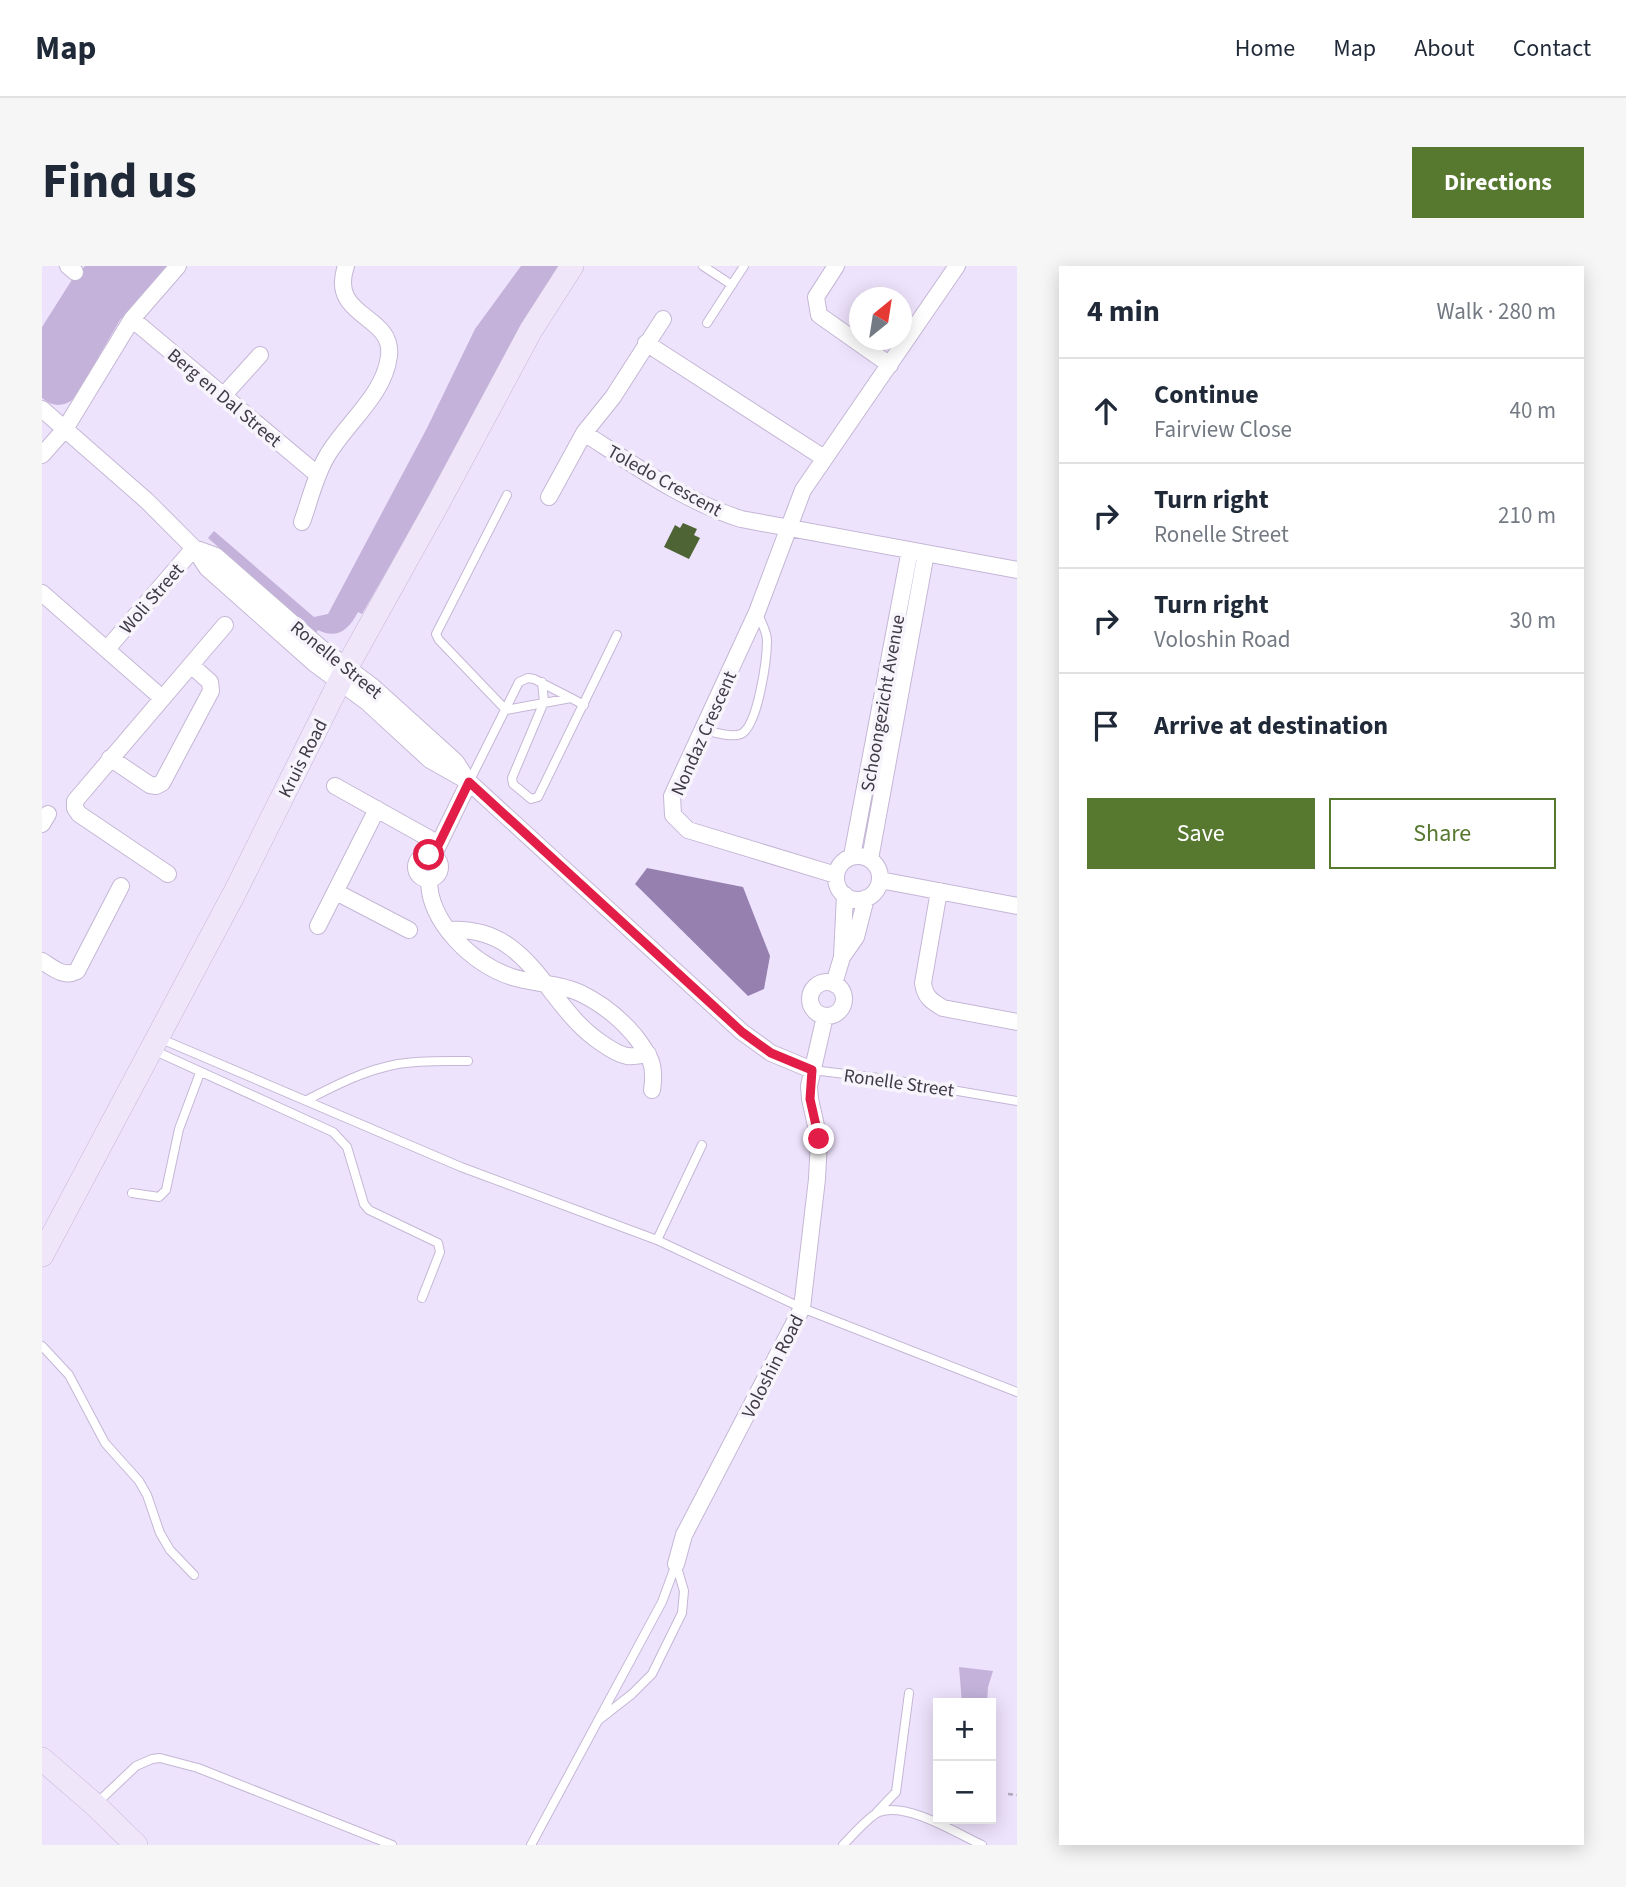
<!DOCTYPE html>
<meta charset="utf-8">
<style>
body{margin:0;font-family:"Source Sans 3",sans-serif;background:#f6f6f7;color:#1f2937}
.controls{position:absolute;right:21px;bottom:21px;display:grid;overflow:hidden;border-radius:0px;box-shadow:0 4px 18px #0003}
.controls button{width:63px;height:63px;display:grid;place-items:center;padding:0;border:0;border-bottom:2px solid #e0e1e3;background:#fff;color:#1f2937;font:35px sans-serif}
.compass{position:absolute;left:807px;top:21px;width:63px;height:63px;border-radius:50%;background:#fff;box-shadow:0 4px 18px #0003;rotate:30deg}
.stop{position:absolute;width:21px;height:21px;margin:-16px;border:5px solid #e11d48;border-radius:50%;background:#fff}
.stop.end{background:#e11d48;border-color:#fff;box-shadow:0 2px 7px #0008}
.list{margin:0;padding:0;list-style:none}
h2{display:flex;justify-content:space-between;align-items:center;height:91px;margin:0;padding:0 28px;font-size:30px}
h2 small{font-size:23px;font-weight:400;color:#747a83}
.list li{display:grid;grid-template-columns:46px 1fr auto;gap:21px;align-items:center;box-sizing:border-box;height:105px;padding:0 28px;border-top:2px solid #e0e1e3}
.list b{display:block;font-size:26px;white-space:nowrap}
.list p{margin:0;font-size:23px;white-space:nowrap;color:#747a83}
.list em{font-size:23px;font-style:normal;color:#747a83}
.actions{display:flex;gap:14px;padding:21px 28px}
.actions a{flex:1;padding:16px 0;border:2px solid #57782f;border-radius:0px;text-align:center;font-size:24px;color:#57782f}
.actions .main{background:#57782f;color:#fff}
.icon{flex:none;width:38px;height:38px;fill:none;stroke:currentColor;stroke-width:2;stroke-linecap:round;stroke-linejoin:round}
.map{position:relative;flex:none;width:975px;height:1579px;overflow:hidden;border-radius:0px}
header{display:flex;align-items:center;gap:42px;box-sizing:border-box;height:98px;padding:0 35px;background:#fff;border-bottom:2px solid #e0e1e3}
header strong{font-size:33px}
nav{display:flex;gap:38px;margin-inline-start:auto;font-size:24px}
.intro{display:flex;align-items:center;justify-content:space-between;box-sizing:border-box;height:168px;padding:0 42px}
h1{margin:0;font-size:49px}
.button{padding:18px 32px;border-radius:0px;background:#57782f;color:#fff;font-size:24px;font-weight:700}
main{display:flex;gap:42px;padding:0 42px}
aside{flex:1;background:#fff;border-radius:0px;box-shadow:0 4px 18px #0003}
.map>svg:first-child{display:block}
.green{fill:#c4b2da}
.water{fill:#9680b0}
.building{fill:#4e6435}
.lines{fill:none;stroke-linecap:round;stroke-linejoin:round}
.lane-casing{stroke:#c4b7d5;stroke-width:10}
.street-casing{stroke:#c4b7d5;stroke-width:18}
.secondary-casing{stroke:#c4b7d5;stroke-width:24}
.path{stroke:#b2a9bd;stroke-width:2.5;stroke-dasharray:5 3.5;stroke-linecap:butt}
.lane{stroke:#fff;stroke-width:8}
.street{stroke:#fff;stroke-width:16}
.secondary{stroke:#efe6fa;stroke-width:23}
.route{stroke:#e11d48;stroke-width:9}
.labels{text-anchor:middle;stroke-width:7;stroke-linejoin:round;paint-order:stroke}
.street-label{font-size:19px;fill:#403a47;stroke:#f7f5fb}
</style>
<header>
<strong>Map</strong>
<nav><a>Home</a><a>Map</a><a>About</a><a>Contact</a></nav>
</header>
<div class="intro"><h1>Find us</h1><a class="button">Directions</a></div>
<main>
<div class="map">
<svg width="975" height="1579" viewBox="0 0 975 1579">
<rect width="100%" height="100%" fill="#eee3fc"/>
<path class="green" d="M43 0H130L78 54 32 133C21 141 10 141 0 132V61L31 12Z
M479 0H521L320 348 316 346C307 363 296 374 276 364L274 367 166 272 172 265 272 351 286 348 385 162 433 63Z
M917 1401 951 1405 946 1421 945 1437H920Z"/>
<path class="water" d="M605 602 701 621 728 690 722 723 706 730 593 618Z"/>
<path class="building" d="M641 257 655 263 652 269 658 272 647 293 622 281 633 259 638 262Z"/>
<g class="lines">
<g class="lane-casing">
<path id="lane" d="M661 0 690 19
M665 57 702 0
M500 416 502 436 470 512 471 518 489 533 496 531 575 369
M464 444 397 374 394 368 465 229
M464 444 529 432 542 439
M661 464C672 466 688 472 699 468 716 460 725 393 725 374 725 366 719 356 716 348
M427 516 477 416 486 412 492 413 529 432
M117 772 419 901 615 974 660 879
M111 784 291 866 305 881 322 938 327 944 396 977 398 986 380 1032
M770 804 845 813 975 835
M265 834C294 819 323 804 356 798 379 794 403 795 426 795
M90 927 117 931 124 924 137 863 158 807
M615 974 760 1042 975 1126
M0 1080 27 1109 63 1177 97 1215 105 1229 118 1267 128 1284 152 1309
M558 1453 590 1428 610 1408 640 1347 642 1325 634 1298
M55 1537 94 1500 110 1493 118 1492 156 1502 350 1579
M835 1546 854 1526 867 1427
M489 1579 620 1336 634 1298
M801 1579C809 1571 827 1550 837 1546 866 1536 914 1567 940 1579"/>
</g>
<g class="street-casing">
<path id="street" d="M26 0 33 6
M794 0 774 31 777 49 848 99
M90 53 276 209
M604 77 782 192
M181 130 218 89
M0 143 105 235 152 282 165 302 273 398 325 436 388 494 427 516 700 766 729 787 770 804
M542 167C592 199 642 235 699 253L975 304
M0 189 23 163 90 53 136 0
M507 231 542 167 571 131 621 53
M260 256C268 234 273 210 285 190 304 157 342 130 347 90 352 48 286 52 304 0
M152 282 174 290 279 382 331 421 414 496 426 515
M0 327 120 432
M65 383 152 282
M68 492 108 519 114 520 120 517 169 425 168 416 149 399
M293 520 397 578
M0 558 6 548
M374 601a12 12 0 1 1 24 0a12 12 0 1 1-24 0Z
M391 590 427 516
M810 590 868 284
M794 612a22 22 0 1 1 44 0a22 22 0 1 1-44 0Z
M828 593 884 287
M126 608 37 548 33 542V535L183 359
M794 609 646 564 631 549 630 530 715 346 761 224 915 0
M387 614C387 657 431 698 470 711 492 718 517 717 538 727 561 738 577 751 593 770 608 790 614 798 610 824
M838 614 975 640
M897 625 881 717C883 731 889 735 901 742L975 756
M294 626 367 664
M276 660 335 543
M407 664C490 659 503 741 561 778 568 783 576 788 585 790 592 791 599 789 606 788
M800 691 803 629
M0 695C11 702 22 712 35 705L79 620
M768 733a17 17 0 1 1 34 0a17 17 0 1 1-34 0Z
M792 718 800 691 814 671 824 632
M634 1298 642 1269 760 1042 775 913 777 873 768 833 767 820 783 750"/>
</g>
<g class="secondary-casing">
<path id="secondary" d="M0 989 193 626 305 401 394 241 489 64 530 0
M0 1493 53 1539 94 1579"/>
</g>
<path class="path" d="M966 1528 975 1529"/>
<use href="#lane" class="lane"/>
<use href="#street" class="street"/>
<use href="#secondary" class="secondary"/>
</g>
<g class="lines">
<path class="route" d="M387 589 391 590 427 516 700 766 729 787 770 804 768 833 777 873"/>
</g>
<g class="labels">
<g class="street-label">
<text transform="translate(183 131) rotate(40)" y="7">Berg en Dal Street</text>
<text transform="translate(623 214) rotate(29)" y="7">Toledo Crescent</text>
<text transform="translate(109 332) rotate(-49)" y="7">Woli Street</text>
<text transform="translate(295 393) rotate(39)" y="7">Ronelle Street</text>
<text transform="translate(840 437) rotate(-80)" y="7">Schoongezicht Avenue</text>
<text transform="translate(661 467) rotate(-66)" y="7">Nondaz Crescent</text>
<text transform="translate(260 492) rotate(-63)" y="7">Kruis Road</text>
<text transform="translate(857 816) rotate(8)" y="7">Ronelle Street</text>
<text transform="translate(730 1100) rotate(-63)" y="7">Voloshin Road</text>
</g>
</g>
</svg>
<div class="controls">
<button>+</button>
<button>−</button>
</div>
<svg class="compass" viewBox="-18 -18 36 36"><path d="M0-13l5 13h-10z" fill="#e53935"/><path d="M0 13l5-13h-10z" fill="#747a83"/></svg>
<div class="stop" style="left:387px;top:589px"></div>
<div class="stop end" style="left:777px;top:873px"></div>
</div>
<aside>
<h2>4 min<small>Walk · 280 m</small></h2>
<ul class="list">
<li><svg class="icon" aria-label="ahead" viewBox="0 0 24 24"><path d="M12 20V5M6 11l6-6 6 6"/></svg><div><b>Continue</b><p>Fairview Close</p></div><em>40 m</em></li>
<li><svg class="icon" aria-label="right" viewBox="0 0 24 24"><path d="M7 20v-9h11M14 6l5 5-5 5"/></svg><div><b>Turn right</b><p>Ronelle Street</p></div><em>210 m</em></li>
<li><svg class="icon" aria-label="right" viewBox="0 0 24 24"><path d="M7 20v-9h11M14 6l5 5-5 5"/></svg><div><b>Turn right</b><p>Voloshin Road</p></div><em>30 m</em></li>
<li><svg class="icon" aria-label="arrive" viewBox="0 0 24 24"><path d="M6 21V4h12l-3 4 3 4H6"/></svg><div><b>Arrive at destination</b></div></li>
</ul>
<div class="actions"><a class="main">Save</a><a>Share</a></div>
</aside>
</main>
